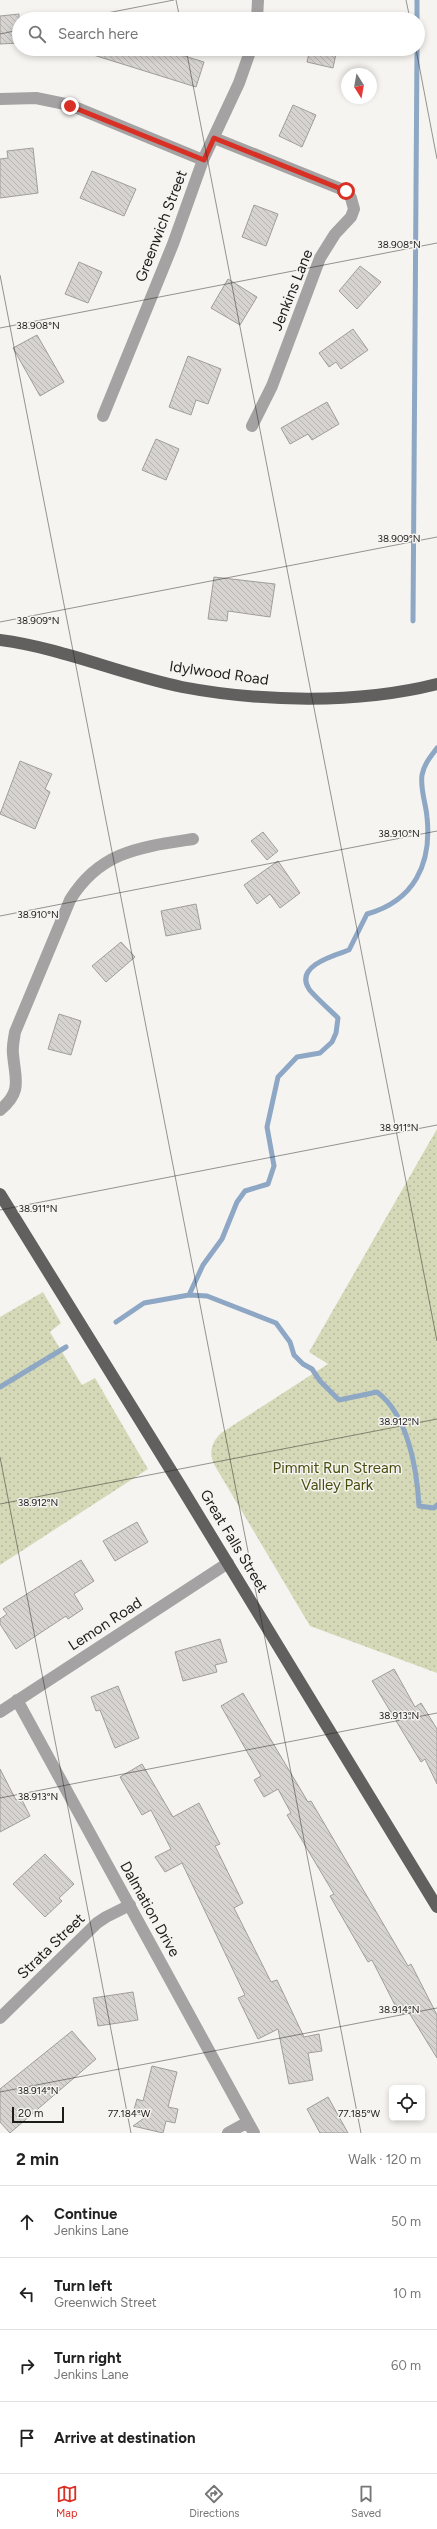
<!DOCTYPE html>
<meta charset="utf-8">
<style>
body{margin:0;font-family:Figtree,sans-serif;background:#f6f6f6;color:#222}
.controls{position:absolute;right:12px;bottom:12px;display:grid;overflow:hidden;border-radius:6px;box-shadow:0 2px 6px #0003}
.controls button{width:36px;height:36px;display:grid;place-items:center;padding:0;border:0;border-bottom:1px solid #e0e0e0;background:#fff;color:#222;font:20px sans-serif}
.compass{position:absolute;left:341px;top:68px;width:36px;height:36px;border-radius:50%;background:#fff;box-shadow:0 2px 6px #0003;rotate:169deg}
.scale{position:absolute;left:12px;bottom:10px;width:52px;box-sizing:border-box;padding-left:4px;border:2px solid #1d1c1b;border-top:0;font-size:11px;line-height:14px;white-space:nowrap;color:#1d1c1b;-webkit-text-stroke:3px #f6f4f1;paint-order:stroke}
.stop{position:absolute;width:12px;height:12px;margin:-9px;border:3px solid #d93025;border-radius:50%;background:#fff}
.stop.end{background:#d93025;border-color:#fff;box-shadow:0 1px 4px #0008}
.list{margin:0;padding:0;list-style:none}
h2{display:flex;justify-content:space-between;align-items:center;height:52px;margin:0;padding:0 16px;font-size:17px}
h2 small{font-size:13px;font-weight:400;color:#767676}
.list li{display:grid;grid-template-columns:26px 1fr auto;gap:12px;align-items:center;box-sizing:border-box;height:72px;padding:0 16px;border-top:1px solid #e0e0e0}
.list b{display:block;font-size:15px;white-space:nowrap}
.list p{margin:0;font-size:13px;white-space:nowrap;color:#767676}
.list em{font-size:13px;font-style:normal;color:#767676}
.icon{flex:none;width:22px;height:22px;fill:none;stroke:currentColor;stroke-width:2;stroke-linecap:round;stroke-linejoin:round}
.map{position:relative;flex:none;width:437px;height:2133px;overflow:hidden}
.search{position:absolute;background:#fff;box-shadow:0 2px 6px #0003;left:12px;right:12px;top:12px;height:44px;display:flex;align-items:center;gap:10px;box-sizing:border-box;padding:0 14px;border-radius:22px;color:#767676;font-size:15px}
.sheet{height:340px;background:#fff}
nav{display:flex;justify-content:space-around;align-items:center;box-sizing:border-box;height:56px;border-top:1px solid #e0e0e0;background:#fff;font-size:11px;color:#767676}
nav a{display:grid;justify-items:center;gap:2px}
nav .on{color:#d93025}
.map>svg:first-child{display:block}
.park{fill:url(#park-dots)}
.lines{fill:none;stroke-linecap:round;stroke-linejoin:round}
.stream{stroke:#8da7c5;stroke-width:5}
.building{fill:url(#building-back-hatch);stroke:#a09d9b}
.minor{stroke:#a4a2a2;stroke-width:12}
.major{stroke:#625f5f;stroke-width:12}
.route{stroke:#d93025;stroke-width:5}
.ticks{fill:none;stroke:#1d1c1b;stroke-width:1;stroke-opacity:0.45}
.labels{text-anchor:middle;stroke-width:3;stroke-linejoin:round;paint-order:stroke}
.street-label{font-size:15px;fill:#1d1c1b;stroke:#f6f4f1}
.park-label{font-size:15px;fill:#494d0e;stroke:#f6f4f1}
.ticks-label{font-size:10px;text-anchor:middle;fill:#1d1c1b;stroke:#f6f4f1;stroke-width:3;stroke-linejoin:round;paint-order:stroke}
</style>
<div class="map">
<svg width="437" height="2133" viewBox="0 0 437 2133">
<defs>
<pattern id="park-dots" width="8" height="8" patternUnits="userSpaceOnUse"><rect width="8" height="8" fill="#d5d9b7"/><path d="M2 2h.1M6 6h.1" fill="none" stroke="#b6ba9d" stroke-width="1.8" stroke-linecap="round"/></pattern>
<pattern id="building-back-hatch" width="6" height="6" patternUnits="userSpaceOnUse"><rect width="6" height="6" fill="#d6d3d0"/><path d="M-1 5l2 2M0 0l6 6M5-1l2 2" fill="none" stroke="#b7b5b2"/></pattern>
</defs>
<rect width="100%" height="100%" fill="#f6f4f1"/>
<path class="park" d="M437 1129V1673L310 1626 215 1466C208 1454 211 1443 221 1433L328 1364 309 1352Z
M43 1292 61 1323 50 1332 82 1385 95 1378 148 1469 0 1565V1317Z"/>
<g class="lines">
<path class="stream" d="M417 19V0
M413 621 417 49
M189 1295 203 1265 222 1239 237 1202 245 1191 268 1184 274 1166 267 1127 278 1077 297 1057 320 1053 332 1042 336 1033 338 1018C331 1011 312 994 309 989 294 966 335 955 349 950L367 914C414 901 432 864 427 817 426 804 420 789 422 775 424 764 431 756 437 748
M116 1322 144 1303 189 1295 207 1296 276 1323 290 1342 294 1355 303 1364 312 1369 320 1381 339 1400 377 1392C408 1415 417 1469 419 1506L434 1508 437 1505
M0 1387 66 1347"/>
</g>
<path class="building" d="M19 14V43L0 44V16Z
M88 49H168V51L204 62 196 87 87 53Z
M310 49H337L333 68 307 62Z
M293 105 316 115 302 147 279 136Z
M33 148 38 193 0 198V159L8 158 7 151Z
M92 171 136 189 124 216 80 198Z
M254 205 278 214 266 246 242 237Z
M79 262 102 272 88 303 65 294Z
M360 266 381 282 357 309 339 291Z
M228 279 257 297 240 325 211 308Z
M353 329 368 350 341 369 336 362 329 367 319 353Z
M37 335 64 382 40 396 13 348Z
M188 356 221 369 208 404 196 400 191 415 169 407Z
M327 402 339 424 312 440 308 434 290 444 281 428Z
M156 439 179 449 166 480 142 470Z
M214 577 275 584 270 617 228 611 227 621 208 619Z
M20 761 52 774 45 789 50 792 35 829 0 814Z
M263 832 278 851 267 860 251 841Z
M278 861 300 893 280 908 270 894 257 904 244 885Z
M196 904 201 929 166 936 161 911Z
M121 942 135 957 106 982 92 966Z
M59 1014 81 1021 71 1055 48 1049Z
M137 1522 148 1542 115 1561 103 1541Z
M81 1560 94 1581 74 1594 83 1609 68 1619 66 1616 16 1649 0 1624V1619L7 1614 3 1609Z
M220 1639 227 1662 215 1665 217 1672 183 1681 175 1652Z
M394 1669 415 1707 421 1703 437 1729V1784L425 1759 421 1762 372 1681Z
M118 1686 139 1738 115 1748 100 1710 96 1711 91 1697Z
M243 1693 308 1802 311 1801 408 1966 411 1964 437 2015V2058L408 2011 400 2015 372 1960 368 1962 330 1896 334 1894 287 1815 291 1813 278 1789 264 1797 254 1780 261 1776 221 1706Z
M142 1764 173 1817 199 1803 220 1844 215 1846 243 1903 234 1908 271 1982 277 1980 304 2037 319 2034 322 2051 308 2053 313 2080 289 2084 278 2029 258 2039 238 1998 245 1995 182 1863 165 1872 155 1857 171 1849 151 1810 142 1815 120 1777Z
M0 1769 16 1800 21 1798 30 1816 0 1832Z
M45 1854 74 1884 59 1898 62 1901 45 1917 13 1884Z
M133 1992 138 2020 98 2026 93 1998Z
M72 2031 96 2059 10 2133 0 2122V2089Z
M152 2066 177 2072 168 2107 178 2109 175 2123 166 2121 163 2133 133 2126 147 2116 133 2113 137 2099 143 2101Z
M328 2097 348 2133H320L307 2109Z"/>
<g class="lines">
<path class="minor" d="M257 19 258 0
M0 99 36 98 70 105 203 160
M214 138 346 191 351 198 354 209 351 217 335 234 320 258 272 386 252 426
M103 416 173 244 203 160 239 83 251 49
M0 1110C23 1091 15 1079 13 1054 12 1047 14 1039 15 1032L70 900C100 851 141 847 193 839
M17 1700 254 2133
M0 1712 228 1563
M0 2018 97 1923 106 1917 130 1905
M228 2133 248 2122"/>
<path class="major" d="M0 640C62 648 120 674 182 687 261 702 358 704 437 684
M0 1194 180 1485 437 1907"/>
</g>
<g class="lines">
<path class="route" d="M70 106 204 160 214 138 346 191"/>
</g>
<path class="ticks" d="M176 0 180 19M406 0 410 19M76 19 174 0M0 34 19 30M186 49 437 1341M416 49 437 159M0 275 361 2133M0 328 437 243M0 622 437 537M0 916 437 831M0 1210 437 1125M0 1457 131 2133M0 1504 437 1419M0 1798 437 1713M0 2092 437 2008"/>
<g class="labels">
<g class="street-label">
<text transform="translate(161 226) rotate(-69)" y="5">Greenwich Street</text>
<text transform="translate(292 290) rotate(-68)" y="5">Jenkins Lane</text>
<text transform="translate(219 673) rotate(8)" y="5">Idylwood Road</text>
<text transform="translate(234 1541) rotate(59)" y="5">Great Falls Street</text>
<text transform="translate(105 1624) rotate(-33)" y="5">Lemon Road</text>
<text transform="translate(150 1909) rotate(61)" y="5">Dalmation Drive</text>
<text transform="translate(51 1946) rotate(-44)" y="5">Strata Street</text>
</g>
<g class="park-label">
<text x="337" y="1473">Pimmit Run Stream<tspan x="337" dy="17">Valley Park</tspan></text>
</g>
</g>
<g class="ticks-label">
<text x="399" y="248">38.908°N</text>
<text x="38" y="329">38.908°N</text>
<text x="399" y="542">38.909°N</text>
<text x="38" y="624">38.909°N</text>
<text x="399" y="837">38.910°N</text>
<text x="38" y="918">38.910°N</text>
<text x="399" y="1131">38.911°N</text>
<text x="38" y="1212">38.911°N</text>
<text x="399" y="1425">38.912°N</text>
<text x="38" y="1506">38.912°N</text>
<text x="399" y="1719">38.913°N</text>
<text x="38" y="1800">38.913°N</text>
<text x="399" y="2013">38.914°N</text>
<text x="38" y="2094">38.914°N</text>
<text x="129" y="2117">77.184°W</text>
<text x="359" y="2117">77.185°W</text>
</g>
</svg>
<div class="controls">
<button><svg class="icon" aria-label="locate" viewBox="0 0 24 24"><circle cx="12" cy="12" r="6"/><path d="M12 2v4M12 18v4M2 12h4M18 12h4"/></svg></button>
</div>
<svg class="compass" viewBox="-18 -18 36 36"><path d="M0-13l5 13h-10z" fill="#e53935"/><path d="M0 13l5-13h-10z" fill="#767676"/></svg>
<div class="scale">20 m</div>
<div class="stop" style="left:346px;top:191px"></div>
<div class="stop end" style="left:70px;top:106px"></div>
<div class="search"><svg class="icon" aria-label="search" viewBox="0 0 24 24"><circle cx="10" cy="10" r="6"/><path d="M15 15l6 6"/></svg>Search here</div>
</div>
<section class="sheet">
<h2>2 min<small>Walk · 120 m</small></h2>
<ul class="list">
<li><svg class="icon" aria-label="ahead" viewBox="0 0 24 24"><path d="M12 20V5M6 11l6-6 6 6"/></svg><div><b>Continue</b><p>Jenkins Lane</p></div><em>50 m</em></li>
<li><svg class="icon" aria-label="left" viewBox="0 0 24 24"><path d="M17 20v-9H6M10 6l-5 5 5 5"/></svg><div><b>Turn left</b><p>Greenwich Street</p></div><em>10 m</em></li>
<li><svg class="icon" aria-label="right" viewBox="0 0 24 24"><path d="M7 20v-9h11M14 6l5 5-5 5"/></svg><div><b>Turn right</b><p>Jenkins Lane</p></div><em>60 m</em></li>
<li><svg class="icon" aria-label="arrive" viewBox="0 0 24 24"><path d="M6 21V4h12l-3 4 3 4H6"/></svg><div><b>Arrive at destination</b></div></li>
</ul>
</section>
<nav>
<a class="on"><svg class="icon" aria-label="map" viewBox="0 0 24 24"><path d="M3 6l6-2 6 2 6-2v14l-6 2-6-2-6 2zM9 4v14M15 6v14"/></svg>Map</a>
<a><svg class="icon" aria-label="directions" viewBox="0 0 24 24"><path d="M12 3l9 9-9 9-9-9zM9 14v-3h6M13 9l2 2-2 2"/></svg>Directions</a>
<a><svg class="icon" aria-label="saved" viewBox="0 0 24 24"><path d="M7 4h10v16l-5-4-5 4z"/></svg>Saved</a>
</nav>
